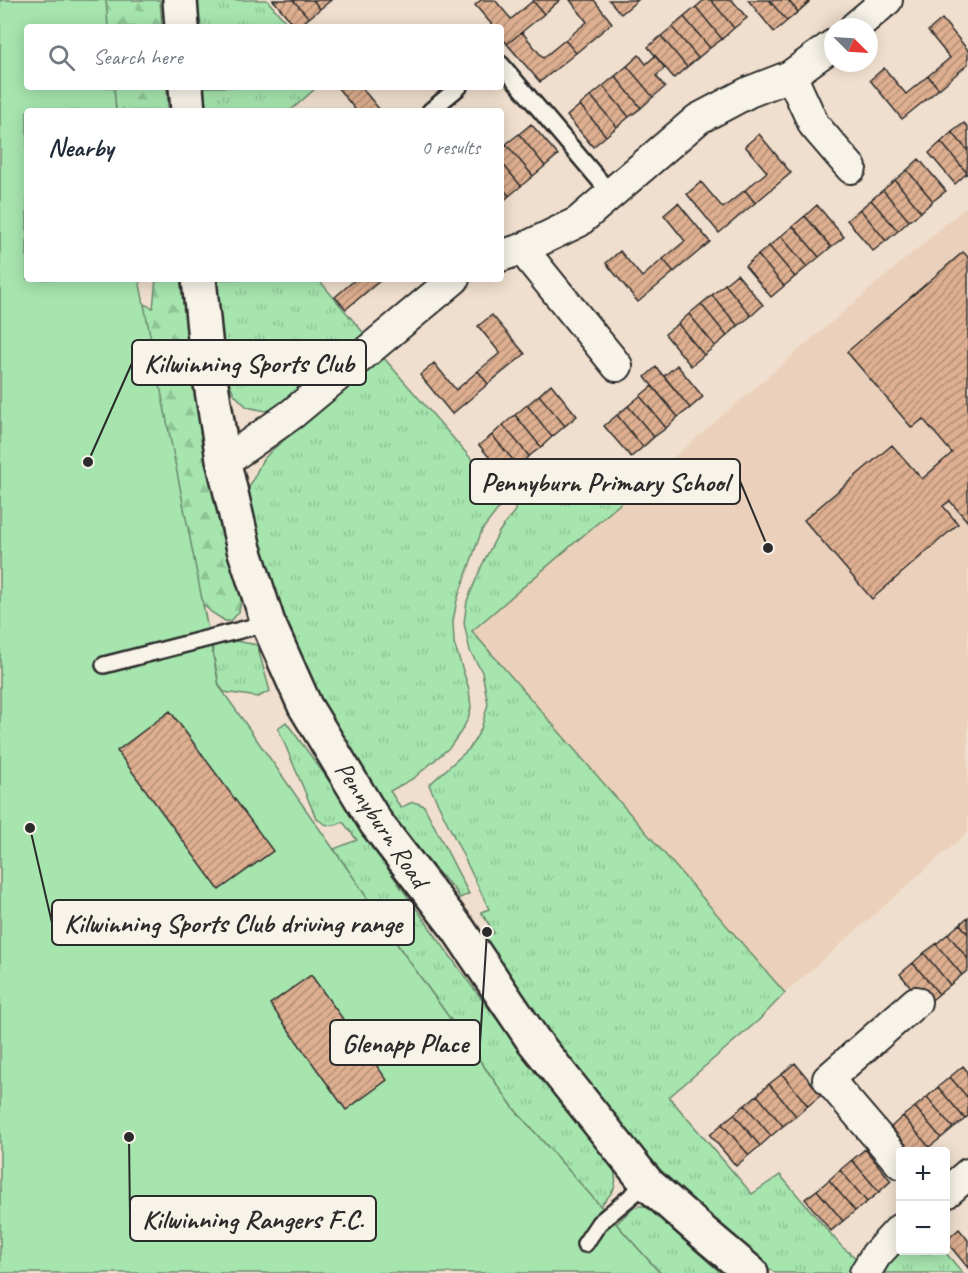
<!DOCTYPE html>
<meta charset="utf-8">
<style>
body{margin:0;font-family:Caveat,sans-serif;background:#f6f6f7;color:#1f2937}
.controls{position:absolute;right:18px;bottom:18px;display:grid;overflow:hidden;border-radius:6px;box-shadow:0 3px 15px #0003}
.controls button{width:54px;height:54px;display:grid;place-items:center;padding:0;border:0;border-bottom:2px solid #e0e1e3;background:#fff;color:#1f2937;font:30px sans-serif}
.compass{position:absolute;left:824px;top:18px;width:54px;height:54px;border-radius:50%;background:#fff;box-shadow:0 3px 15px #0003;rotate:114deg}
.list{margin:0;padding:0;list-style:none}
h2{display:flex;justify-content:space-between;align-items:center;height:78px;margin:0;padding:0 24px;font-size:26px}
h2 small{font-size:20px;font-weight:400;color:#747a83}
.icon{flex:none;width:33px;height:33px;fill:none;stroke:currentColor;stroke-width:2;stroke-linecap:round;stroke-linejoin:round}
.map{position:relative;flex:none;width:968px;height:1273px;overflow:hidden}
.search{position:absolute;background:#fff;box-shadow:0 3px 15px #0003;left:24px;top:24px;width:480px;height:66px;display:flex;align-items:center;gap:15px;box-sizing:border-box;padding:0 21px;border-radius:6px;color:#747a83;font-size:22px}
.panel{position:absolute;background:#fff;box-shadow:0 3px 15px #0003;left:24px;top:108px;width:480px;height:174px;border-radius:6px}
.map>svg:first-child{display:block}
.built{fill:#ebd1bb}
.grass{fill:url(#grass-tufts);stroke:#68886c;stroke-width:1.5}
.forest{fill:url(#forest-firs);stroke:#68886c;stroke-width:1.5}
.pitch{fill:#a6e5ae;stroke:#68886c;stroke-width:1.5}
.building{fill:url(#building-hatch);stroke:#2b2b2b;stroke-width:1.5}
.lines{fill:none;stroke-linecap:round;stroke-linejoin:round}
.service-casing{stroke:#2b2b2b;stroke-width:20}
.minor-casing{stroke:#2b2b2b;stroke-width:34}
.tertiary-casing{stroke:#2b2b2b;stroke-width:38}
.service{stroke:#f7f3e8;stroke-width:15}
.minor{stroke:#f7f3e8;stroke-width:30}
.tertiary{stroke:#f7f3e8;stroke-width:33}
.labels{text-anchor:middle;stroke-width:4.5;stroke-linejoin:round;paint-order:stroke}
.street-label{font-size:26px;fill:#2b2b2b;stroke:#f7f3e8}
.leader{fill:none;stroke:#2b2b2b;stroke-width:2}
.callout-dot{fill:#2b2b2b;stroke:#f7f3e8;stroke-width:2}
.callout{fill:#f7f3e8;stroke:#2b2b2b;stroke-width:2}
.callout-label{font-size:27px;text-anchor:middle;font-weight:bold;fill:#2b2b2b}
</style>
<div class="map">
<svg width="968" height="1273" viewBox="0 0 968 1273">
<defs>
<pattern id="grass-tufts" width="24" height="20" patternUnits="userSpaceOnUse" patternTransform="scale(1.5)"><rect width="24" height="20" fill="#a6e5ae"/><path d="M3 7l-1-3M5 7V3M7 7l1-3M15 17l-1-3M17 17v-4M19 17l1-3" fill="none" stroke="#8fc596"/></pattern>
<pattern id="forest-firs" width="22" height="20" patternUnits="userSpaceOnUse" patternTransform="scale(1.5)"><rect width="22" height="20" fill="#a6e5ae"/><path d="M5 1l3.5 6h-7zM16 11l3.5 6h-7z" fill="#8fc596"/></pattern>
<pattern id="building-hatch" width="6" height="6" patternUnits="userSpaceOnUse" patternTransform="scale(1.5)"><rect width="6" height="6" fill="#deaf90"/><path d="M-1 1l2-2M0 6l6-6M5 7l2-2" fill="none" stroke="#b48f76"/></pattern>
</defs>
<rect width="100%" height="100%" fill="#f0dfce"/>
<filter id="ink" filterUnits="userSpaceOnUse"><feTurbulence type="fractalNoise" baseFrequency=".0167" numOctaves="2"/><feDisplacementMap in="SourceGraphic" scale="12" xChannelSelector="R" yChannelSelector="G"/><feConvolveMatrix kernelMatrix="1 2 1 2 8 2 1 2 1" color-interpolation-filters="sRGB"/></filter>
<g filter="url(#ink)">
<path class="built" d="M966 207 968 209V832L785 993 472 630Z"/>
<path class="grass" d="M196 0H267L290 27H198Z
M203 87H317L290 111H204Z
M215 279H318L367 337 286 406 266 411 247 407 234 394 226 375Z
M383 357 506 499 482 530 457 600 453 621 454 643 469 689 471 708 468 719 460 733 450 747 414 778 390 791 401 808C411 802 414 800 424 806L469 894 460 898 454 889 412 844 372 789 329 715 292 638 268 575 250 504 249 488 262 461 271 451Z
M605 464 622 467 639 473 664 466 472 631 785 993 759 1020 669 1097 752 1194 780 1175 842 1247 860 1261 853 1273H775L733 1241 683 1195 637 1143 580 1075 522 1002 485 937 494 933 481 912 489 909 429 785 470 748 481 729 488 704 482 672 470 651 464 623 467 601 483 563 499 532 516 509 511 505 545 481 559 473Z
M236 641 257 645 270 691 258 697 224 692 219 685 212 646Z
M286 722 344 801 378 855 468 981 549 1088 614 1170C619 1189 611 1193 600 1206L515 1110 399 947 334 849 357 840 343 822C331 828 326 826 316 818L278 728Z
M640 1206H646L653 1210 679 1236 721 1273H660L616 1224 633 1208Z
M900 1250 944 1251 963 1273H881L887 1264Z"/>
<path class="forest" d="M91 0H160L162 27H96Z
M106 87H167L168 111H111Z
M156 279H183L196 401 220 528 242 595 239 612 231 621H225L211 612 142 546 131 299 153 308Z"/>
<path class="pitch" d="M0 0H106L108 27H27V87H114L116 111H27V279H139L219 686 356 881 399 947 515 1110 660 1273H0Z"/>
<path class="building" d="M273 0H293L309 18 298 27H296Z
M293 0H313L320 9 309 18Z
M313 0H331L320 9Z
M481 0H495L511 19 533 1 544 14 507 44 501 36V27H494L475 5Z
M534 0H560L544 14 533 1Z
M570 0H594L612 23 576 53 565 40 587 22Z
M609 0H638L621 14Z
M704 0H711L734 28 722 39 696 7Z
M711 0H732L747 18 734 28Z
M748 0H769L787 21 774 32Z
M769 0H788L798 12 787 21Z
M788 0H808L809 2 798 12Z
M696 7 722 39 710 48 684 17Z
M684 17 710 48 698 58 672 27Z
M942 19 968 50V64L939 89 928 76 950 58 928 31Z
M672 27 698 58 687 67 661 36Z
M522 32 543 58 565 40 576 53 540 82 507 44Z
M661 36 687 67 674 78 648 47Z
M639 55 646 64 655 56 665 68 656 76 665 87 653 97 627 66Z
M627 66 653 97 641 108 615 76Z
M884 68 906 94 928 76 939 89 902 119 870 80Z
M615 76 641 108 629 117 603 86Z
M603 86 629 117 617 127 591 96Z
M337 87H361L380 110 378 111H353L355 109Z
M591 96 617 127 606 136 580 105Z
M580 105 606 136 593 147 567 116Z
M964 123 968 127V151L952 132Z
M531 124 558 155 545 166 519 134Z
M952 132 968 151 967 173 941 142Z
M519 134 545 166 533 176 506 144Z
M759 134 791 173 755 203 745 190 767 172 745 146Z
M941 142 967 173 955 184 929 153Z
M506 144 533 176 521 186 501 162V149Z
M919 159 946 191 933 201 907 170Z
M501 162 521 186 509 196 501 186Z
M907 170 933 201 921 212 895 180Z
M895 180 921 212 909 221 883 190Z
M701 182 723 208 745 190 755 203 719 233 687 194Z
M501 186 509 196 501 203Z
M883 190 909 221 898 231 871 200Z
M871 200 898 231 886 241 860 209Z
M678 203 710 242 674 272 663 259 685 241 664 215Z
M817 205 844 237 831 247 805 216Z
M860 209 886 241 873 251 847 220Z
M805 216 831 247 819 257 793 226Z
M793 226 819 257 807 267 781 236Z
M781 236 807 267 795 277 769 246Z
M769 246 795 277 784 286 758 255Z
M620 251 642 277 663 259 674 272 638 302 606 263Z
M963 252 968 257V522L950 501 943 506 958 524 872 599 804 520 892 445 922 479 952 453 923 419 912 428 847 352Z
M758 255 784 286 771 297 745 266Z
M737 274 763 305 751 316 725 284Z
M356 279H382L346 309 335 297Z
M725 284 751 316 738 326 712 295Z
M712 295 738 326 727 336 701 304Z
M701 304 727 336 715 346 689 314Z
M689 314 715 346 704 355 678 324Z
M492 315 525 354 488 384 478 371 500 353 478 326Z
M678 324 704 355 691 366 665 334Z
M434 363 456 390 478 371 488 384 452 414 420 375Z
M677 365 703 397 690 408 664 376Z
M656 367 690 408 678 417 645 377Z
M551 384 577 416 565 426 539 395Z
M652 386 678 417 666 428 640 396Z
M539 395 565 426 552 437 527 405Z
M640 396 666 428 654 437 628 406Z
M527 405 552 437 541 447 515 415Z
M628 406 654 437 643 447 617 415Z
M515 415 541 447 529 456 503 425Z
M617 415 643 447 631 457 604 426Z
M503 425 529 456 518 466 492 435Z
M492 435 518 466 505 476 479 445Z
M170 711 273 851 219 890 117 751Z
M968 917V934L960 924Z
M960 924 968 934V959L948 934Z
M948 934 968 959V970L962 975 936 944Z
M936 944 962 975 950 985 924 953Z
M924 953 950 985 939 994 913 963Z
M913 963 939 994 926 1005 900 974Z
M311 975 387 1080 346 1110 270 1004Z
M795 1063 821 1095 808 1106 782 1074Z
M963 1066 968 1072V1098L950 1077Z
M782 1074 808 1106 796 1116 769 1084Z
M950 1077 968 1098V1116L965 1119 938 1087Z
M769 1084 796 1116 783 1126 757 1095Z
M938 1087 965 1119 953 1128 927 1097Z
M757 1095 783 1126 771 1136 745 1105Z
M927 1097 953 1128 941 1138 915 1107Z
M745 1105 771 1136 760 1146 734 1114Z
M915 1107 941 1138 929 1147 903 1116Z
M734 1114 760 1146 749 1155 722 1124Z
M903 1116 929 1147 925 1152H912L891 1127Z
M722 1124 749 1155 736 1166 710 1135Z
M865 1149 891 1181 879 1192 852 1160Z
M852 1160 879 1192 867 1202 840 1170Z
M840 1170 867 1202 855 1211 829 1180Z
M829 1180 855 1211 843 1221 817 1190Z
M817 1190 843 1221 831 1231 805 1199Z
M959 1229 968 1240V1268L946 1241Z"/>
<g class="lines">
<g class="service-casing">
<path id="service" d="M501 64 611 194
M430 111 459 87
M104 665 268 623
M585 1244 599 1223 647 1183"/>
</g>
<g class="minor-casing">
<path id="minor" d="M855 27 887 0
M790 76 796 86 814 125 851 168
M522 249 617 366
M501 256 522 249 578 222 698 119 749 92 790 76 833 45
M223 459 237 453 292 414 454 279
M900 1163 828 1079 916 1002
M946 1193 968 1174
M865 1273 876 1255 900 1229"/>
</g>
<g class="tertiary-casing">
<path id="tertiary" d="M180 0 182 27
M186 87 188 111
M199 279 207 359 223 459 244 549 268 623 305 706 376 823 458 929 533 1040 647 1183 699 1229 751 1273"/>
</g>
<use href="#service" class="service"/>
<use href="#minor" class="minor"/>
<use href="#tertiary" class="tertiary"/>
</g>
</g>
<g class="labels">
<g class="street-label">
<text transform="translate(382 824) rotate(56)" y="9">Pennyburn Road</text>
</g>
</g>
<path class="leader" d="M88 462L132 363M768 548L740 481M30 828L52 923M487 932L480 1043M129 1137L130 1218"/>
<g class="callout-dot">
<circle cx="88" cy="462" r="6"/>
<circle cx="768" cy="548" r="6"/>
<circle cx="30" cy="828" r="6"/>
<circle cx="487" cy="932" r="6"/>
<circle cx="129" cy="1137" r="6"/>
</g>
<g class="callout">
<rect x="132" y="340" width="234" height="45" rx="6"/>
<rect x="470" y="459" width="270" height="45" rx="6"/>
<rect x="52" y="900" width="362" height="45" rx="6"/>
<rect x="330" y="1020" width="150" height="45" rx="6"/>
<rect x="130" y="1196" width="246" height="45" rx="6"/>
</g>
<g class="callout-label">
<text x="249" y="372">Kilwinning Sports Club</text>
<text x="605" y="491">Pennyburn Primary School</text>
<text x="233" y="932">Kilwinning Sports Club driving range</text>
<text x="405" y="1052">Glenapp Place</text>
<text x="253" y="1228">Kilwinning Rangers F.C.</text>
</g>
</svg>
<div class="controls">
<button>+</button>
<button>−</button>
</div>
<svg class="compass" viewBox="-18 -18 36 36"><path d="M0-13l5 13h-10z" fill="#e53935"/><path d="M0 13l5-13h-10z" fill="#747a83"/></svg>
<div class="search"><svg class="icon" aria-label="search" viewBox="0 0 24 24"><circle cx="10" cy="10" r="6"/><path d="M15 15l6 6"/></svg>Search here</div>
<section class="panel">
<h2>Nearby<small>0 results</small></h2>
<ul class="list">
</ul>
</section>
</div>
